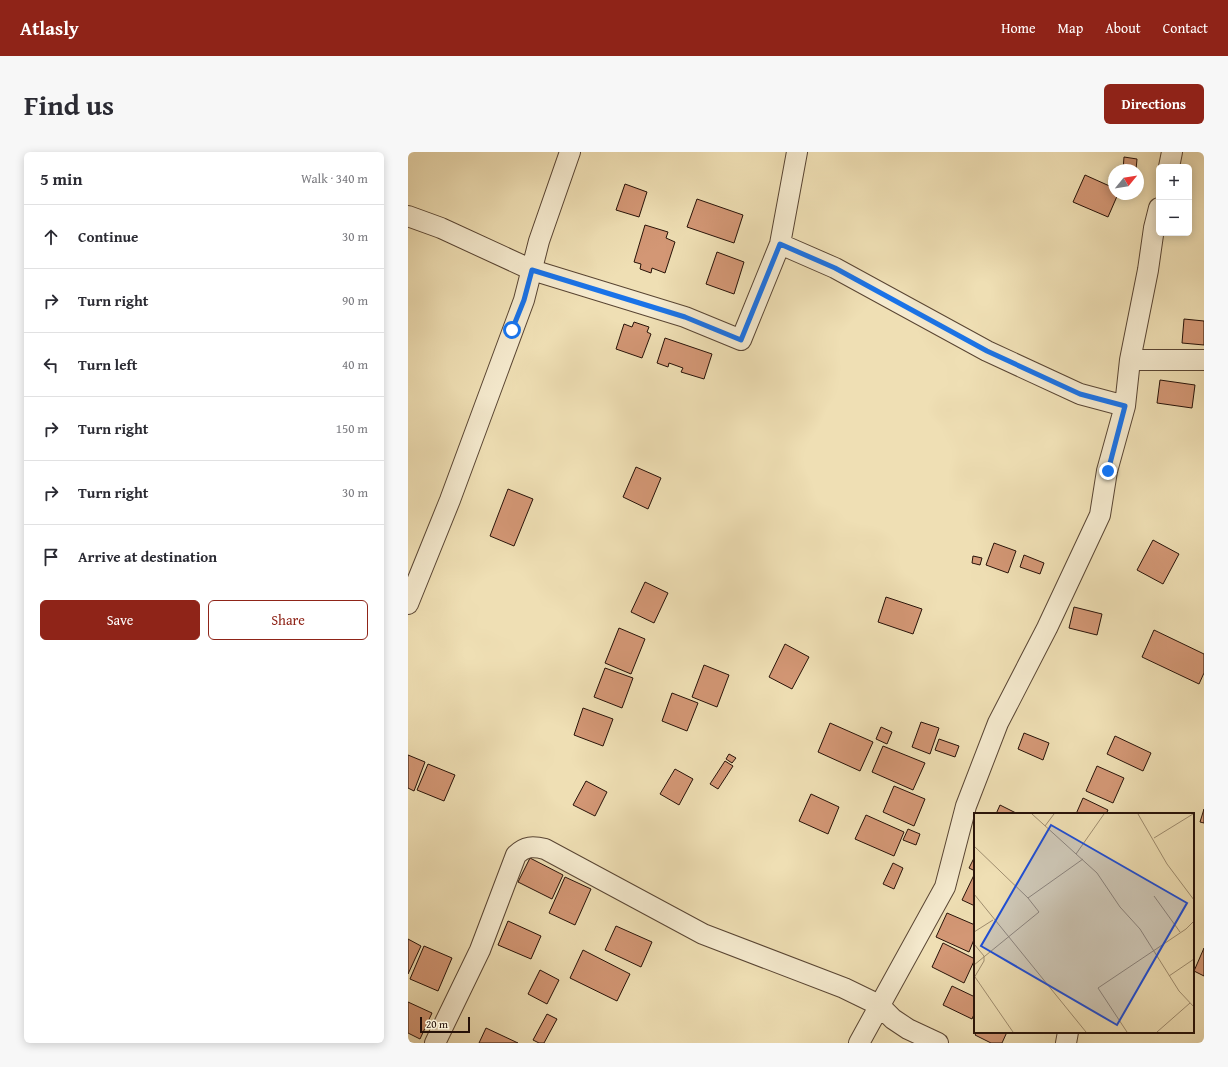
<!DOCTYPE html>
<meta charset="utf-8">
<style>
body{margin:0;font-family:"Gentium Book Plus",serif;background:#f7f7f7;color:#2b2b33}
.controls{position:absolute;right:12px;top:12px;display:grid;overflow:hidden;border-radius:6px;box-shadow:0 2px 10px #0003}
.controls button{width:36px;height:36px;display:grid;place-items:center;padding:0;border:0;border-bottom:1px solid #e1e1e2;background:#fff;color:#2b2b33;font:20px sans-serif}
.compass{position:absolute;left:700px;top:12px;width:36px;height:36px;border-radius:50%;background:#fff;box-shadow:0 2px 10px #0003;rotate:60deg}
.scale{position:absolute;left:12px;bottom:10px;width:50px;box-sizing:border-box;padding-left:4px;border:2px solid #271208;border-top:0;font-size:11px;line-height:14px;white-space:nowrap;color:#271208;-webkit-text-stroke:3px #f5eace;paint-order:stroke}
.stop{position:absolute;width:12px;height:12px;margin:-9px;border:3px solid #1a73e8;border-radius:50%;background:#fff}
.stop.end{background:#1a73e8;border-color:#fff;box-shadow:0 1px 4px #0008}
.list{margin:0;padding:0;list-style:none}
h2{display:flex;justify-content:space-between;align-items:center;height:52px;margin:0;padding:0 16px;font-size:17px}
h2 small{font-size:13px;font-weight:400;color:#7c7c81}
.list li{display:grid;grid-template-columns:26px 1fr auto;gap:12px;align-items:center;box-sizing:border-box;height:64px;padding:0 16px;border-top:1px solid #e1e1e2}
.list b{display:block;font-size:15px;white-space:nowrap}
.list em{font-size:13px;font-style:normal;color:#7c7c81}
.actions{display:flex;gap:8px;padding:12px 16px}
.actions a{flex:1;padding:9px 0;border:1px solid #8f2418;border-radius:6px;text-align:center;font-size:14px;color:#8f2418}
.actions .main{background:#8f2418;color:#fff}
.icon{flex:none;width:22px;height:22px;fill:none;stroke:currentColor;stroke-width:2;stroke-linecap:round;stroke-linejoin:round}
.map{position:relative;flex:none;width:796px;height:891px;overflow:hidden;border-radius:6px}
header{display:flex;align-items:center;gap:24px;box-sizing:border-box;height:56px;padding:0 20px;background:#8f2418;color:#fff}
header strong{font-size:19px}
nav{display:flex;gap:22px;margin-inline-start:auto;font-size:14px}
.intro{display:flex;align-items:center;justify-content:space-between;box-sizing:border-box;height:96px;padding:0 24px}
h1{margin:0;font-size:28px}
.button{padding:10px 18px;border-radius:6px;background:#8f2418;color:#fff;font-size:14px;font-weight:700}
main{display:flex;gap:24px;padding:0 24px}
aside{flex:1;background:#fff;border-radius:6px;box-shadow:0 2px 10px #0003}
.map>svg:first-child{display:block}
.building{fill:#d39775;stroke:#271208}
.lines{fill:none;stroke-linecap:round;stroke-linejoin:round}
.minor-casing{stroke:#594533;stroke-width:22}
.minor{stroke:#f5eace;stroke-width:20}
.route{stroke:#1a73e8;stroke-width:5}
.inset-road{fill:none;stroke:#9f8d6f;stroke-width:1}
.view{fill:#1d4ed8;fill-opacity:0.15;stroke:#1d4ed8;stroke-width:2}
.inset-edge{fill:none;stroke:#271208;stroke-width:2}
</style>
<header>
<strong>Atlasly</strong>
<nav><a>Home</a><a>Map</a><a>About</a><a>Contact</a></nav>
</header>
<div class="intro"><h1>Find us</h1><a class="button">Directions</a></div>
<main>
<aside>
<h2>5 min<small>Walk · 340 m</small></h2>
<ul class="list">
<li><svg class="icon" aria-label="ahead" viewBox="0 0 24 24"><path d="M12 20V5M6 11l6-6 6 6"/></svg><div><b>Continue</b></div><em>30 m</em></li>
<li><svg class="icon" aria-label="right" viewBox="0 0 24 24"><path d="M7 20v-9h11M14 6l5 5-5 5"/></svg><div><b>Turn right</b></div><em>90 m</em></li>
<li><svg class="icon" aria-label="left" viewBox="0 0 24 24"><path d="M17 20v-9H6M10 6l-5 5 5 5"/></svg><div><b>Turn left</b></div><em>40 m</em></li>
<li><svg class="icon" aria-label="right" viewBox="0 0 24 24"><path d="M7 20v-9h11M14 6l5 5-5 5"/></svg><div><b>Turn right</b></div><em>150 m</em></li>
<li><svg class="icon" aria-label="right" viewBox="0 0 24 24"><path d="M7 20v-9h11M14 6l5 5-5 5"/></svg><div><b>Turn right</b></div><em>30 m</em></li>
<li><svg class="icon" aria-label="arrive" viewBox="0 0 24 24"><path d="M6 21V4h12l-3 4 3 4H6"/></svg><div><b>Arrive at destination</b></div></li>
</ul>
<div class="actions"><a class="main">Save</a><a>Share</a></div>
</aside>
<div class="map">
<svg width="796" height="891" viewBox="0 0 796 891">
<rect width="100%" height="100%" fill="#efdfb4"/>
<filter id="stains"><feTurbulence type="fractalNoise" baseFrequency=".005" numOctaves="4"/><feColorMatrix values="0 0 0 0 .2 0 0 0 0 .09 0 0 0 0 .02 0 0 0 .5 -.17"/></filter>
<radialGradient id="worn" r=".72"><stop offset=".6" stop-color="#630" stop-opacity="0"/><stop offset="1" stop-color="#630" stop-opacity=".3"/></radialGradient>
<path class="building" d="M716 5 729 7 728 18H715Z
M677 23 706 36V42H710L700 65 665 50Z
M217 32 239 40 231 65 208 58Z
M289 47 335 63 326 91 279 75Z
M237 73 260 80 258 86 267 90 257 121 244 116 243 121 232 117 233 112 226 110Z
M309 100 336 110 326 142 298 132Z
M776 167 796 169V193L774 191Z
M226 170 241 175 239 180 243 182 234 206 208 197 216 172 224 175Z
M257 186 304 202 296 227 273 220 275 216 261 211 260 215 249 211Z
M752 228 787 233 784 256 749 251Z
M228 315 253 326 240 357 215 345Z
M100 337 125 347 106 394 82 384Z
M745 388 771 402 755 432 729 418Z
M586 391 608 399 600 421 578 413Z
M616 403 636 411 632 422 612 415Z
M565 404 574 406 572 413 564 411Z
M237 430 260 441 246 471 223 460Z
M478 445 514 457 505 482 470 470Z
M666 455 694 462 689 483 661 476Z
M211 476 237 487 223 522 197 511Z
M746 478 796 502V521L791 532 734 505Z
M377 492 401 505 384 537 361 525Z
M296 513 321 523 309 555 284 545Z
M197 516 225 526 214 556 186 545Z
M264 541 290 551 279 579 254 569Z
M175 556 205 567 195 594 166 583Z
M513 570 531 576 522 602 504 595Z
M422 571 465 590 452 619 410 600Z
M473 575 484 580 479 592 468 587Z
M616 581 641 591 635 608 610 597Z
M707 584 743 601 735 619 699 602Z
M531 587 551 594 547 605 527 598Z
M475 594 517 611 505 638 464 620Z
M321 602 328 606 324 611 318 607Z
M0 603 17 610 6 639 0 636Z
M317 609 325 614 310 637 302 632Z
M20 612 47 623 36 649 9 638Z
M689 614 716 626 705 651 678 639Z
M267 617 285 627 271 653 252 642Z
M178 629 199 640 187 664 165 653Z
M486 634 517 647 506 674 475 660Z
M403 642 431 655 420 682 391 669Z
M675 646 700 658 698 662H668Z
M592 653 610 662H588Z
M796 657V671L792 670Z
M458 663 496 680 486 704 447 687Z
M500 677 512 682 508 693 495 688Z
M567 704V719L561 716Z
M122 706 155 723 144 747 110 730Z
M485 711 495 716 486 737 475 732Z
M566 723 567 724V754L554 748Z
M157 725 183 737 167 773 141 761Z
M539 761 567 773V785L561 800 528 785Z
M100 769 133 784 123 807 90 793Z
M208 774 244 790 233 815 197 798Z
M0 787 13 794 0 822Z
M535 791 567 807 556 831 524 815Z
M16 794 44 806 30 839 2 827Z
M796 796V824L786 819Z
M175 798 222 822 209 849 162 826Z
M132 818 151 828 139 852 120 842Z
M544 834 567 845V860L564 867 535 853Z
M0 850 24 861 12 887 0 881Z
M139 862 149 867 136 891H131L125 888Z
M78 876 110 891H71Z
M569 880H599L594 891H583L567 883Z"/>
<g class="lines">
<g class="minor-casing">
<path id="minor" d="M761 15 764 0
M0 64 33 76 124 118 277 165 333 188 372 92 427 116 579 199 672 242 717 254
M372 92 389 0
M722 208H796
M0 452 42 348 116 148 131 89 162 0
M27 891 72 798 108 703C117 694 125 694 137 697L295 782 436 836 471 853 485 867 500 877 530 891
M451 891 537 735 558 654 590 571 639 476 692 363 699 319 717 254 722 208 740 118 746 76 751 56
M658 891 660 880"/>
</g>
<use href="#minor" class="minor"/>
</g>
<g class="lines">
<path class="route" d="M104 178 116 148 124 118 277 165 333 188 372 92 427 116 579 199 672 242 717 254 700 319"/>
</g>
<g transform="translate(566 661)">
<rect width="220" height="220" fill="#efdfb4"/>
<path class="inset-road" d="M58 1 123 60 146 94 166 116 205 178 220 194M164 1 193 51 220 87M71 13 80 1M180 25 219 1M0 33 54 85M102 41 130 1M0 81 112 219M180 83 206 119M0 119 19 107M0 131 10 143V148L0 165M0 152 65 99 54 85 109 46M195 163 220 146M1 164 39 219M153 219 124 175 212 116 220 108M183 219 216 190"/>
<path class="view" d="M77 12 213 90 143 212 7 133Z"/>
<rect width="220" height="220" class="inset-edge"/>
</g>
<rect width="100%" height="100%" filter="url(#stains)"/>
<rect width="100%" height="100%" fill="url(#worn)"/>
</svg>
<div class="controls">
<button>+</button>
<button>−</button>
</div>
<svg class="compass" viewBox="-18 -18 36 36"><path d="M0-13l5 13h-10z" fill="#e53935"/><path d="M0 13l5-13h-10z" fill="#7c7c81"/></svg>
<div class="scale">20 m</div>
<div class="stop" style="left:104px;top:178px"></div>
<div class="stop end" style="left:700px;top:319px"></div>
</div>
</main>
